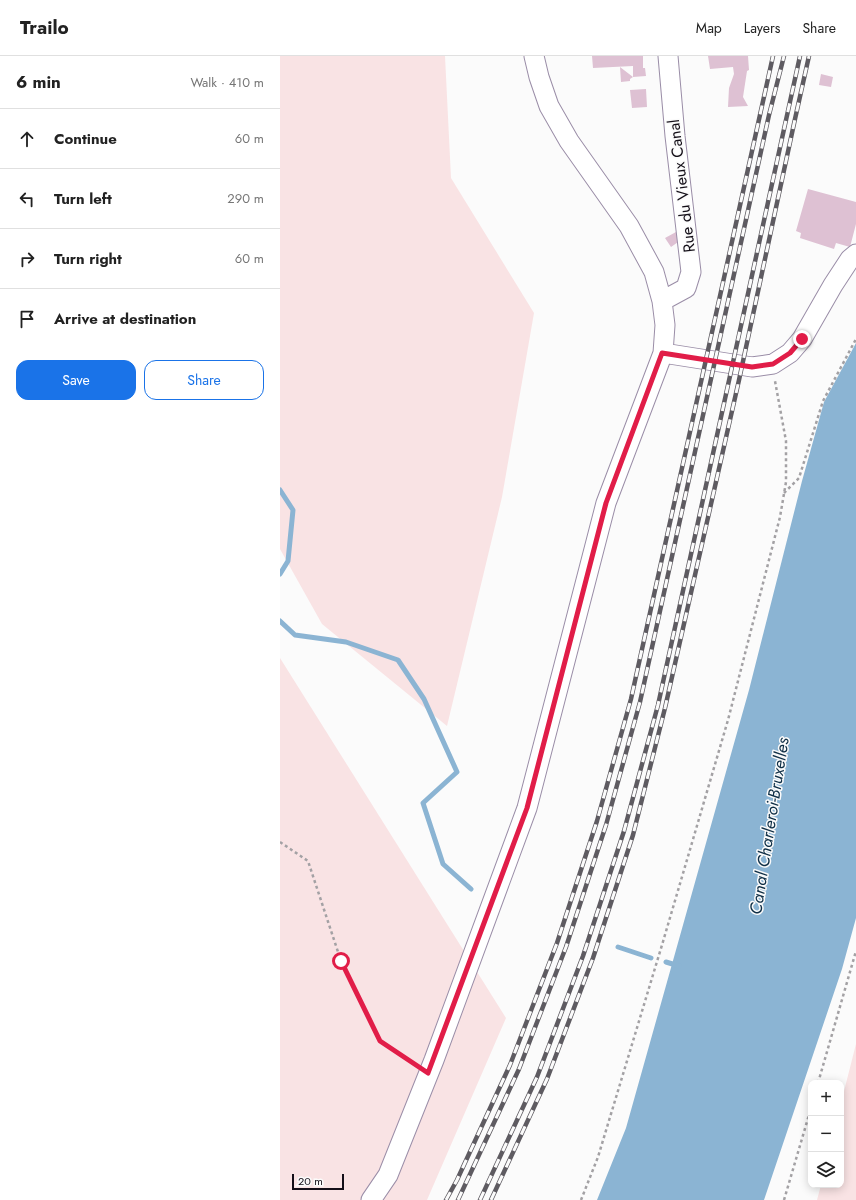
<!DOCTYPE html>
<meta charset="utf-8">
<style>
body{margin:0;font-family:Jost,sans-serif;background:#f2f2f2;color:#222}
.controls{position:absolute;right:12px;bottom:12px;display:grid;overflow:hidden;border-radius:8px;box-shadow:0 2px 10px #0003}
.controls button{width:36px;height:36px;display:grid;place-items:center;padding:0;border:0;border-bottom:1px solid #e0e0e0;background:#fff;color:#222;font:20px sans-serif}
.scale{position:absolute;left:12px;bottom:10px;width:52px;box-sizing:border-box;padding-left:4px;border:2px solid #140f18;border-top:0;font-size:11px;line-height:14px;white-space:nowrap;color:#140f18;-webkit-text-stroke:3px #fbfbfb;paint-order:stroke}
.stop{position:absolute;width:12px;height:12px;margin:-9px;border:3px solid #e11d48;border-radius:50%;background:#fff}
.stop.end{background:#e11d48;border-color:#fff;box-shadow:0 1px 4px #0008}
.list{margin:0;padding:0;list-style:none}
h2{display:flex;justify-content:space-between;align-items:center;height:52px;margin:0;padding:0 16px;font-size:17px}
h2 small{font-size:13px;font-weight:400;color:#767676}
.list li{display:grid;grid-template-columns:26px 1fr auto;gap:12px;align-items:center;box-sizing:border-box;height:60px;padding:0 16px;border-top:1px solid #e0e0e0}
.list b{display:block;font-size:15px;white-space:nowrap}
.list em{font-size:13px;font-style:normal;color:#767676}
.actions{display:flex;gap:8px;padding:12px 16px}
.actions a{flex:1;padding:9px 0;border:1px solid #1a73e8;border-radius:12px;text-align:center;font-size:14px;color:#1a73e8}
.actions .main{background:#1a73e8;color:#fff}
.icon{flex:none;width:22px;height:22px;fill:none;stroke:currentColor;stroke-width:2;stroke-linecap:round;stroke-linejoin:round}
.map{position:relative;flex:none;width:576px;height:1144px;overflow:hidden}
header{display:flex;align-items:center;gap:24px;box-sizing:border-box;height:56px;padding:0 20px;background:#fff;border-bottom:1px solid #e0e0e0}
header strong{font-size:19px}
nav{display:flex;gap:22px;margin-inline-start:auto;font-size:14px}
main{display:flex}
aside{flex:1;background:#fff}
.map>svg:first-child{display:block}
.green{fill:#f9e3e4}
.water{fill:#8bb4d3}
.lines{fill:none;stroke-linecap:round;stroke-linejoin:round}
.stream{stroke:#8bb4d3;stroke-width:5}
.building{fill:#dec1d3}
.street-casing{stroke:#9a8da7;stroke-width:21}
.path{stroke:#a3a1a4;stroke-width:2.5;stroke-dasharray:3 3;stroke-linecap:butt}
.street{stroke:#fff;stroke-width:19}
.rail-casing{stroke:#5e5b61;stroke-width:4.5}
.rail{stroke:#fbfbfb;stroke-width:3;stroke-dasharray:9;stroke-linecap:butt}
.route{stroke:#e11d48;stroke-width:5}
.labels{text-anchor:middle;stroke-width:3;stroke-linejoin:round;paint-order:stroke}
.street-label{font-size:16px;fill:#140f18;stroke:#fbfbfb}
.water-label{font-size:17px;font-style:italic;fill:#0f2f46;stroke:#fbfbfb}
</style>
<header>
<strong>Trailo</strong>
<nav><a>Map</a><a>Layers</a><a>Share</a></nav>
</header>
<main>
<aside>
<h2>6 min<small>Walk · 410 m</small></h2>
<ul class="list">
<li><svg class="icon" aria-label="ahead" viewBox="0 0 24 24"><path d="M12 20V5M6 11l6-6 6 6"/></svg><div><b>Continue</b></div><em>60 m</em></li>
<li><svg class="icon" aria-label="left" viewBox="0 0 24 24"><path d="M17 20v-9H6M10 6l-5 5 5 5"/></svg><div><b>Turn left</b></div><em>290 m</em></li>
<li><svg class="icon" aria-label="right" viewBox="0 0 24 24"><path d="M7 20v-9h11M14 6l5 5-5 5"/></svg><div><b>Turn right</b></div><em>60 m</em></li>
<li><svg class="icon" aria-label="arrive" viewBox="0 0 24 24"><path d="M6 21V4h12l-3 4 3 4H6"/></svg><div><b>Arrive at destination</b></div></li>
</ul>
<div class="actions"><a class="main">Save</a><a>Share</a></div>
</aside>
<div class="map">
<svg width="576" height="1144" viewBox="0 0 576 1144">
<rect width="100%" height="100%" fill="#fbfbfb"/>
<path class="green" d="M0 0H165L171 122 254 257 222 441 167 670 42 568 0 493Z
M0 602 226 962 147 1144H0Z
M576 988V1144H537L541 1129H561V1047Z"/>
<path class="water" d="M576 287V862L562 913 484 1144H317L346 1072 469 634 522 425 544 346Z"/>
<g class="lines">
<path class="stream" d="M0 434 13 454 8 505 0 518
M0 565 15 579 66 586 118 604 144 643 177 716 143 747 163 808 191 833
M338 891 371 902
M386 906 399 910"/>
</g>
<path class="building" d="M312 0H363V12H365L366 20 353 21V10L313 12Z
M428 0H468L469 14 467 15 463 41 468 50 448 51 449 32 454 18 453 11 430 13Z
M340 11 353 21 350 23V25L341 26Z
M541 18 553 21 551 31 539 29Z
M366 33 367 51 352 52 350 34Z
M528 133 576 146V168L570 191 556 187 554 193 520 182 521 177 516 175Z
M396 176 401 184 391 191 385 182Z"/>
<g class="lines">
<g class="street-casing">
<path id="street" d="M382 245 406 232 411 216 395 80 388 0
M383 297 472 311 493 308 510 297 522 283 553 229 570 203 576 198
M91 1144 108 1119 154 1004 247 752 326 447 383 297 385 269 382 245 374 216 349 170 289 85 269 50 259 21 254 0"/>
</g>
<path class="path" d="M504 437 519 422 543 345 576 283
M0 786 28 805 61 905 100 985 134 1008
M538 1027 576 895
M301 1144 318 1101 382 889 448 664 500 461 506 426V385L495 325
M504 1144 531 1052"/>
<use href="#street" class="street"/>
<g class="rail-casing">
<path id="rail" d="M166 1144 177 1124 230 1009 277 887 317 765 351 643 493 0
M178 1144 239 1013 286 891 326 769 360 646 489 59 504 0
M200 1144 257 1021 303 900 344 775 378 649 520 0
M211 1144 267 1023 313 902 353 779 385 652 459 324 515 63 529 0"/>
</g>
<use href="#rail" class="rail"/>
</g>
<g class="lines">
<path class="route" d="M61 905 100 985 148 1017 247 752 326 447 382 297 472 311 493 308 510 297 522 283"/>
</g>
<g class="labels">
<g class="street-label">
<text transform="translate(401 130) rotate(-97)" y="6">Rue du Vieux Canal</text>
</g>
<g class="water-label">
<text transform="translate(489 770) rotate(-81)" y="6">Canal Charleroi-Bruxelles</text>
</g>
</g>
</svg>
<div class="controls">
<button>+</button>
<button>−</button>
<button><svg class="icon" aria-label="layers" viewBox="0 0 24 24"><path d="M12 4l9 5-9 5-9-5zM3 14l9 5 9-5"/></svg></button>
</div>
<div class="scale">20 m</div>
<div class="stop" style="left:61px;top:905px"></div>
<div class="stop end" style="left:522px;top:283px"></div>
</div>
</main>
